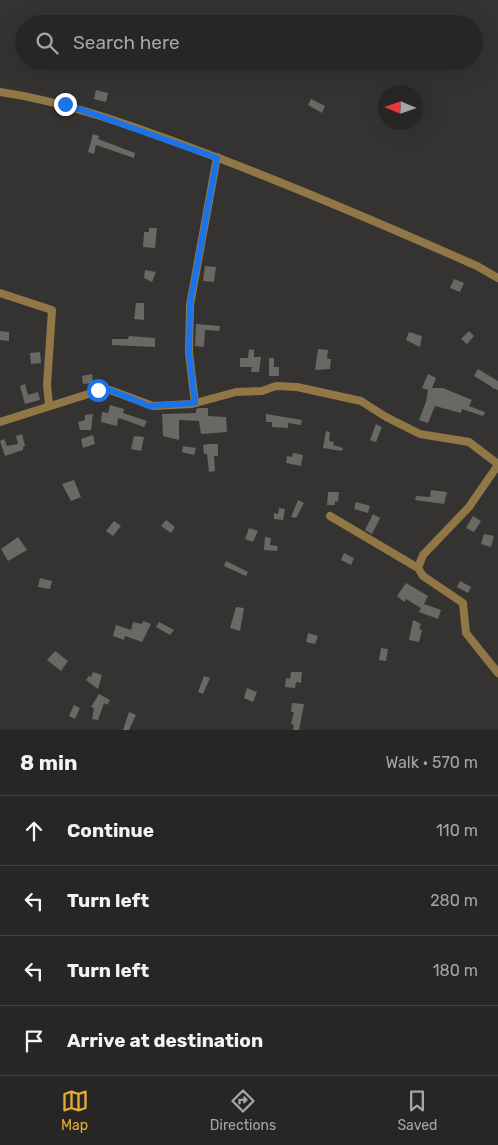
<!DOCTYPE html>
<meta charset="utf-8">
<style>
body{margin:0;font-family:Rubik,sans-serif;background:#302e2d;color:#f1f3f6}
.compass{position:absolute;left:378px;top:85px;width:45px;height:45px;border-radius:50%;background:#282625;box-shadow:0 5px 20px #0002;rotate:272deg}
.stop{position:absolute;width:15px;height:15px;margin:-11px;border:4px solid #1a73e8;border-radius:50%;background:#fff}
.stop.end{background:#1a73e8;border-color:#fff;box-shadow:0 1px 5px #0008}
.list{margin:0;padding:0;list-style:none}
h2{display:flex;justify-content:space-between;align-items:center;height:65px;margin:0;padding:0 20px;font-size:21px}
h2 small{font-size:16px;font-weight:400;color:#a5a5a7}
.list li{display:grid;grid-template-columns:32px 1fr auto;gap:15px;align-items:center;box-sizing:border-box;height:70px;padding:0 20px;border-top:1px solid #444342}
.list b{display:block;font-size:19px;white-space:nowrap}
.list em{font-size:16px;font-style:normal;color:#a5a5a7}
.icon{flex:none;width:28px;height:28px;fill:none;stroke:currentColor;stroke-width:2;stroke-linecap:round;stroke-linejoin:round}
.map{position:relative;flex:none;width:498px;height:730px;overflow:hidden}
.search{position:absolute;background:#282625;box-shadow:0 5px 20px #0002;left:15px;right:15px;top:15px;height:55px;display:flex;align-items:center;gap:12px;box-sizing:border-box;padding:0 18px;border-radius:28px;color:#a5a5a7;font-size:19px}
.sheet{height:345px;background:#282625}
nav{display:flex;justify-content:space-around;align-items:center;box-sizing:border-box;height:70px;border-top:1px solid #444342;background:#282625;font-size:14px;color:#a5a5a7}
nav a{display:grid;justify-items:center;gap:2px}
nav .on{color:#e5ad35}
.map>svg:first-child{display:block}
.building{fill:#696865}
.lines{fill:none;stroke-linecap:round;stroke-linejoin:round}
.minor{stroke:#917746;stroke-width:8}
.route{stroke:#1a73e8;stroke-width:6}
</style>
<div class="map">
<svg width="498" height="730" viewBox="0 0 498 730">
<rect width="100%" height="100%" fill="#353331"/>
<path class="building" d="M96 90 108 93 106 102 94 99Z
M311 99 325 106 322 113 308 105Z
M93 134 99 136 98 139 135 153 134 158 96 145 94 154 88 152Z
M149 228H157L155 248 143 247 144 232H149Z
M205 266 216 267 214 282 203 281Z
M145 270 156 272 152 282 144 278Z
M454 279 464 283 460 292 450 288Z
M136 303H144V320L134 319Z
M196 324 220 326 219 331 205 330 204 347 195 346Z
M0 331 9 332V341L0 340Z
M469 331 474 336 467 344 461 339Z
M409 332 422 336 420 347 406 340Z
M129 336 155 338V347L112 345V339H128Z
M249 349 254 350V357H261L259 372H251L252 367H240V358H248Z
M318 349 328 350 327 359H331L330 369 315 370Z
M40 352 41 363 31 364 30 353Z
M269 358H274V367H279V376H269Z
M478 369 498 381V390L492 388V387L474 376Z
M92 374 93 383 83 384 82 376Z
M428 374 436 378 432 388H443L472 400 469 406 485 412 483 416 462 409 461 413 435 406 428 423 419 420 426 402 428 390 422 388Z
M25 384 28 395 38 392 40 400 25 404 20 386Z
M110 405 124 409 123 413 147 421 144 427 122 419 118 418 117 426 101 422 102 412 108 413Z
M199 408H208V416L226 417 227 432 201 434 199 421 179 420V440L163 436 162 414 196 413V409Z
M93 414 91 430H80L78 422 85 420V415Z
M266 414 302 420 301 425 288 423V428L272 427V422H266Z
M376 424 382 427 376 442 370 440Z
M326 431 330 432 329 441 334 442 333 445 343 448 342 451 323 448Z
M22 434 25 446 23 447V450L5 456 0 441 4 439 7 446 18 444 16 436Z
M93 435 95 444 83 448 81 439Z
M134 436 144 437 141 451 131 449Z
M208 444H218V456H214L215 471 209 472 207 454H204L203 445Z
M183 446 196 448 194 455 182 452Z
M293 453 303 455 301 466 286 463 287 456 292 457Z
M74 480 81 497 71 501 62 484Z
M431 490 447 492 444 504 415 500 416 496 430 497Z
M328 492H339L338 502 335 501V505H327Z
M298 500 304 503 296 518 291 517Z
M356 502 370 506 368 513 354 509Z
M279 508 285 509 283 520 274 519V513L278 514Z
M373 514 380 518 372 534 365 530Z
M473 516 481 521 474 532 466 528Z
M166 520 175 527 171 533 161 526Z
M114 521 121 526 113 536 106 531Z
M249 528 258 531 253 542 245 539Z
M484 534 494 536 491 547 481 544Z
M18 537 27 550 8 561 1 549Z
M265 537 271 538 270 545 278 546 277 551 264 550Z
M344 553 354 558 351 565 341 560Z
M226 561 248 572 246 576 224 566Z
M40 578 52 581 50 589 38 587Z
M460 581 471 587 468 593 457 587Z
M406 583 428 596 424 604 441 610 438 619 419 612 421 608 406 599 404 602 397 596Z
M236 607 244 608 240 631 230 628Z
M413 620 421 624 419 629 422 630 419 642 409 640Z
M143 621 151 624 142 642 125 636 124 640 113 636 116 625 131 630 133 622 142 624Z
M159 622 174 630 170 635 156 627Z
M308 633 318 636 315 644 306 642Z
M381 648 388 649 386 661 379 660Z
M55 651 68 661 61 671 47 660Z
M93 672 102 675 98 689 86 680 89 676 91 677Z
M291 672H302L301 683 296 682 295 688 285 687 286 678 290 679Z
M204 676 210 678 203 694 198 692Z
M247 688 257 692 253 702 244 698Z
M99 694 110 700 107 705 104 703 98 720 92 719 94 708 91 707Z
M292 703 304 704 299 730H293L294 725 291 724 294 712H291Z
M74 705 80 708 75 719 69 716Z
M129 712 136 715 129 730H123Z"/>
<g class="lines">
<path class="minor" d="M0 92C66 102 127 124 189 147 287 183 382 224 477 266L498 278
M0 293 52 310 47 385 49 405
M195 403 189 353 190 305 217 157
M0 422 101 390H110L153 406 192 404 236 392 262 391 276 386 297 387 361 401 386 417 420 434 469 442 498 464
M330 516 418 568
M498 673 466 633 463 603 423 576 418 568 423 555 469 507 498 465"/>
</g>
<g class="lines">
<path class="route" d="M65 104 217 158 190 304 189 353 195 403 149 406 110 390H98"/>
</g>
</svg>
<svg class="compass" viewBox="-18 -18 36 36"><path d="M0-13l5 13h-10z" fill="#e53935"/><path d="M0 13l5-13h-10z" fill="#a5a5a7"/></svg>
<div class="stop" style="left:98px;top:390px"></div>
<div class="stop end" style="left:65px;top:104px"></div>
<div class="search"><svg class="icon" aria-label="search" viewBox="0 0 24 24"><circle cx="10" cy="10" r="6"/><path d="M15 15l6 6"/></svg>Search here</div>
</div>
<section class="sheet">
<h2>8 min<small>Walk · 570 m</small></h2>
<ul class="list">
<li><svg class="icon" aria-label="ahead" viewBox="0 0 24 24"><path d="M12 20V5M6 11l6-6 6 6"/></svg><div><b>Continue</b></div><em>110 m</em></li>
<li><svg class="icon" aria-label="left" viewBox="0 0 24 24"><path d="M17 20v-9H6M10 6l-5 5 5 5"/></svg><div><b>Turn left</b></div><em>280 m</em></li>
<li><svg class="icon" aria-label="left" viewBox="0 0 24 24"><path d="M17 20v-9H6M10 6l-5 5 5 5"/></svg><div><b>Turn left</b></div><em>180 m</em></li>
<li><svg class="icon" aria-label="arrive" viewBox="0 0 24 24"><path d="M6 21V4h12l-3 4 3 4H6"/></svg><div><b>Arrive at destination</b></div></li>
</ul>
</section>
<nav>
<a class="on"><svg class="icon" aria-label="map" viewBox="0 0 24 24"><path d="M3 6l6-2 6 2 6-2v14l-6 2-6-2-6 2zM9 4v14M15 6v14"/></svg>Map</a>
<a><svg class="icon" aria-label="directions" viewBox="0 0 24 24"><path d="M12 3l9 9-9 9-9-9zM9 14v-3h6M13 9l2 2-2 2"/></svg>Directions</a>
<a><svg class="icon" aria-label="saved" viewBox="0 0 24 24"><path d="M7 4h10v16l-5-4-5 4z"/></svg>Saved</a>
</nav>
